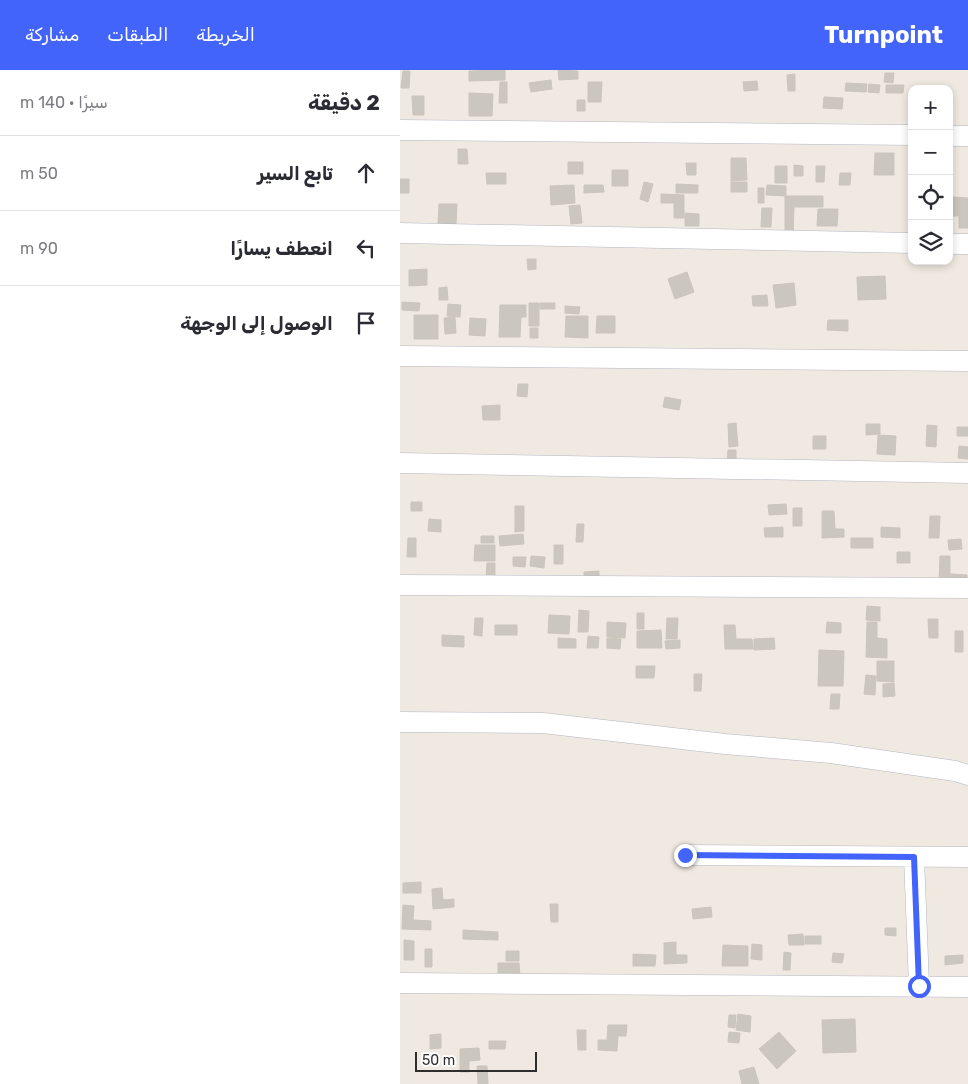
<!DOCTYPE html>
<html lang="ar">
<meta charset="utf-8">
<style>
body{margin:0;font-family:Rubik,Cairo,sans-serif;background:#f7f7f7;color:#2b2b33;direction:rtl}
.controls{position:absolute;right:15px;top:15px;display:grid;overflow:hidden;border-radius:10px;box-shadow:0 2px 8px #0003}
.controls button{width:45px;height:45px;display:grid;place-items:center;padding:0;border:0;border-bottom:1px solid #e1e1e2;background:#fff;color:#2b2b33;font:25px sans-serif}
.scale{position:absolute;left:15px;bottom:12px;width:122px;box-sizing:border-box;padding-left:5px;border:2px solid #2e2e2e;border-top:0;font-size:14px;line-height:18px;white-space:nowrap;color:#2e2e2e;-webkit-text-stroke:4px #fff;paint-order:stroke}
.stop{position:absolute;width:15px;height:15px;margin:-11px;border:4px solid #4264fb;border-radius:50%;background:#fff}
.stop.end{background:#4264fb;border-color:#fff;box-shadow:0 1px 5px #0008}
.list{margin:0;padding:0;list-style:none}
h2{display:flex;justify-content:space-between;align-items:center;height:65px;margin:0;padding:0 20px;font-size:21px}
h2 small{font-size:16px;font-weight:400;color:#7c7c81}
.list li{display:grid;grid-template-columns:32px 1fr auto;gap:15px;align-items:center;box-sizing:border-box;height:75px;padding:0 20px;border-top:1px solid #e1e1e2}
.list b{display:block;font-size:19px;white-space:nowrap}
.list em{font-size:16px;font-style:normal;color:#7c7c81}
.icon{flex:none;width:28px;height:28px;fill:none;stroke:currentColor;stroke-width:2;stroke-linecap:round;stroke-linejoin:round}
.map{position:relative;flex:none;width:568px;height:1014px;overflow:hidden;direction:ltr}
header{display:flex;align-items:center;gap:30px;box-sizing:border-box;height:70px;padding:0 25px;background:#4264fb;color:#fff}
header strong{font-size:24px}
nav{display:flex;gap:28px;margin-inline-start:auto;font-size:18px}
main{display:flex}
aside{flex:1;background:#fff}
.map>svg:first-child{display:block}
.building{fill:#cbc7bf;stroke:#cbc5ba}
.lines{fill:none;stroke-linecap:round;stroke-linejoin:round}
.minor-casing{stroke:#b4b7c1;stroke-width:21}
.minor{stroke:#fff;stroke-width:20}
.route{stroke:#4264fb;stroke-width:6}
</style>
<header>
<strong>Turnpoint</strong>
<nav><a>الخريطة</a><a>الطبقات</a><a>مشاركة</a></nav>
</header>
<main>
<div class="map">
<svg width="568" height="1014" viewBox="0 0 568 1014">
<rect width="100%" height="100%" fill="#efe9e1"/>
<path class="building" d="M105 0V10L69 11V1Z
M158 0 178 1V9L159 10Z
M3 1H10L9 18H1Z
M485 3H494L493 13 484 12Z
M395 4V21H388L387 5Z
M151 10 152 19 131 22 129 13Z
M357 11 358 20 344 21 343 12Z
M100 12H107V33H99Z
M188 12H202L201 32H188Z
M446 13 467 14 466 22 445 21Z
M469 14 480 15 479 23 468 22Z
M486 15H504L503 23H486Z
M69 23 93 24 92 46H69Z
M12 26H24V45H13Z
M424 27 443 28 442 39 423 38Z
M177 30H185V41H177Z
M58 79H67L68 94H58Z
M475 83H494V105H474Z
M331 88H346L347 110 331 111Z
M168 92H183V104H168Z
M286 93H296V105H287Z
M394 95 403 96V106H394Z
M375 96H387V113H375Z
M416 96H425L424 112H416Z
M212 100H228V116H212Z
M86 103H106V114H87Z
M440 103H451L450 115H439Z
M0 109H9V123H0Z
M244 112 253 114 248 132 240 129Z
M331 112H347V122H331Z
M276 114 298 115V123H276Z
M174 115 175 133 151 135 150 116Z
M184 115H203L204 122 184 123Z
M367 115 386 116V126L366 125Z
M358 118H364V133H358Z
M261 124 284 125V148H274V133H261Z
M385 126H423V137H394L393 168H385Z
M553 127 568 128V158H559V146H549V136H552Z
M39 134H57L56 154H38Z
M180 135 182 153 171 154 169 136Z
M362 138H372L371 157H361Z
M418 139H438L437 156H417Z
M285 143 299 144V156H285Z
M127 189H136V199L128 200Z
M27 199V215L9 216V200Z
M287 202 294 222 275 229 268 209Z
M485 206 486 229 458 230 457 207Z
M394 213 396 235 376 238 373 215Z
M47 217 48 230H39V218Z
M367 225 368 236H353L352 226Z
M2 232 20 233 19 241 2 240Z
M129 233H139V256H129Z
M140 233H155V239H140Z
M48 234 61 235 60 247 47 246Z
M100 235H126V247H121L120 267H99Z
M165 236 180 237 179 244 165 243Z
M14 245H38V269H14Z
M166 246H188V268L165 267Z
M197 246H215V263H196Z
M55 247 56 263 45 264 44 248Z
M70 248 86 249 85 266 69 265Z
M428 250H448V261L427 260Z
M130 258H138V268H130Z
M118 314H128L127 327 117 326Z
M265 327 281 330 279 340 263 337Z
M100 335V350H83L82 336Z
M336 353 338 376 329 377 328 354Z
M466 354H480V364L466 365Z
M527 355 537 356 536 377 526 376Z
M557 357H568V366H557Z
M478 365 496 366 495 385 477 384Z
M413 366H426V379H413Z
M559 376 568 377V389L558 388Z
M328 380H336V393H327Z
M11 432H22V441H11Z
M386 434 387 444 369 445 368 435Z
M115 436H124V461L115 462Z
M393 438H402V456H393Z
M422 441H434L435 459H444V467L422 468Z
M530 446H540L539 468H529Z
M29 449 41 450V462L28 461Z
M177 454H184L183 472H176Z
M383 457V467H365L364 458Z
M481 457 500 458V468L481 467Z
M123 464 124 474 100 476 99 466Z
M81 466H94V473H81Z
M8 468H16V487H7Z
M451 468H473V478H451Z
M561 469 562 479 549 480 548 470Z
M75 475H95V491H74Z
M154 475H163V494H154Z
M497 482H510V493H497Z
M131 486 145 487 144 498 130 496Z
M540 486H550V504L567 505V513H539Z
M113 487H126L125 497 113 496Z
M87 493H95V507H86Z
M199 501V509L184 510V502Z
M467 536 480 537V551L466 550Z
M179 540 189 541 188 562H178Z
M237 543H244V559H237Z
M149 545 170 546 169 564 148 563Z
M75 548H83L82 566 74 565Z
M267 548H278L277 569H266Z
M528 549H538V568H529Z
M207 552 226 553 225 568 207 567Z
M427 552 441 553V563H426Z
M467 552H477V568L487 569V588L466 587Z
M95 555H117V565H95Z
M324 555H335L336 569H352L353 579H325Z
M261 560 262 578H237V561Z
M555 561H563V582H555Z
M42 565 64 566V577L42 576Z
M188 566 199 567 198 578H187Z
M158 568 176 569V578H158Z
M207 568 221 569 220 579 207 578Z
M374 568 375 579 354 580V569Z
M280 570V578L266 579 265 571Z
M419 580 444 581 443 616H418Z
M477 591H494V612L477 611Z
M236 596H255L254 608H236Z
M294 604H302L301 621H294Z
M466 605 476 606 475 625 464 624Z
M494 613 495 626 483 627V614Z
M431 624H440L439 639H430Z
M21 812V823H3V813Z
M42 818 43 830 54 829V837L33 839 32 819Z
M150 834H158V852H151Z
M3 835 14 836 13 850 31 851V860L2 859Z
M311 837 312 847 293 849 292 839Z
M485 858H496V866L485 865Z
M63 860 98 862V870L63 869Z
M403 864 404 875H389L388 865Z
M405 866H421V874H405Z
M4 870 14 871V890H4Z
M276 872V885H287V893L264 894V873Z
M352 874 362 875V890L351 889Z
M323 875 348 876V896H322Z
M25 879H32V897H25Z
M106 881H119V891H106Z
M384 882 391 883 390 900H383Z
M433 883 444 884 442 893 432 892Z
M233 884 256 885 255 896H233Z
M563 885V893L545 895V886Z
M98 893H119L120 907 98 908Z
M338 944 351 946 350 962 336 960Z
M329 945H336L335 958 328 957Z
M455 949 456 982 423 983 422 950Z
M208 955H227L226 966H218L217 981 198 980V970H207Z
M177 960H186V980H178Z
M329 962 340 963 339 973 328 972Z
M379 962 396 981 377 999 359 979Z
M41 964V978L30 979V965Z
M89 971H106L105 979H89Z
M79 978 80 990 69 991V1002H60V979Z
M77 996H87L88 1014H78Z
M354 997 359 1014H342L339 1001Z"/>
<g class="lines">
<g class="minor-casing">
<path id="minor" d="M0 60 512 65
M549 66H568
M0 163 512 173
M549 174H568
M0 286 568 291
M0 393 568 403
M0 515 568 518
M0 652 143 653 325 674 431 683 555 701 568 705
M285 785 568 787
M514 787 519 916
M0 913 568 917"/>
</g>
<use href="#minor" class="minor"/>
</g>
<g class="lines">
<path class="route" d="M285 785 514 787 519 916"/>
</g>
</svg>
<div class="controls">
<button>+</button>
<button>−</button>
<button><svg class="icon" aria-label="locate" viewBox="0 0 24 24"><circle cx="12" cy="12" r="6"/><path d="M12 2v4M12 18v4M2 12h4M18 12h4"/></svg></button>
<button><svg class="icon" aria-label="layers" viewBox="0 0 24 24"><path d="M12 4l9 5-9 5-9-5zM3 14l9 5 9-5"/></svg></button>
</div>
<div class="scale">50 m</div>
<div class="stop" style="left:519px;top:916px"></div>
<div class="stop end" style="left:285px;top:785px"></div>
</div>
<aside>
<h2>2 دقيقة<small>سيرًا · 140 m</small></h2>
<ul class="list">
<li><svg class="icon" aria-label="ahead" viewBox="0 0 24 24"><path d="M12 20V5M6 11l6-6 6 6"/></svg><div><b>تابع السير</b></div><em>50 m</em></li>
<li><svg class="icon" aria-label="left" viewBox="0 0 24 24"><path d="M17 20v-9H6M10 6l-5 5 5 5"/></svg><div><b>انعطف يسارًا</b></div><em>90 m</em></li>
<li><svg class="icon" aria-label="arrive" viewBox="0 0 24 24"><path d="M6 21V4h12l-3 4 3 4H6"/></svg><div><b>الوصول إلى الوجهة</b></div></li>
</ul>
</aside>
</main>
